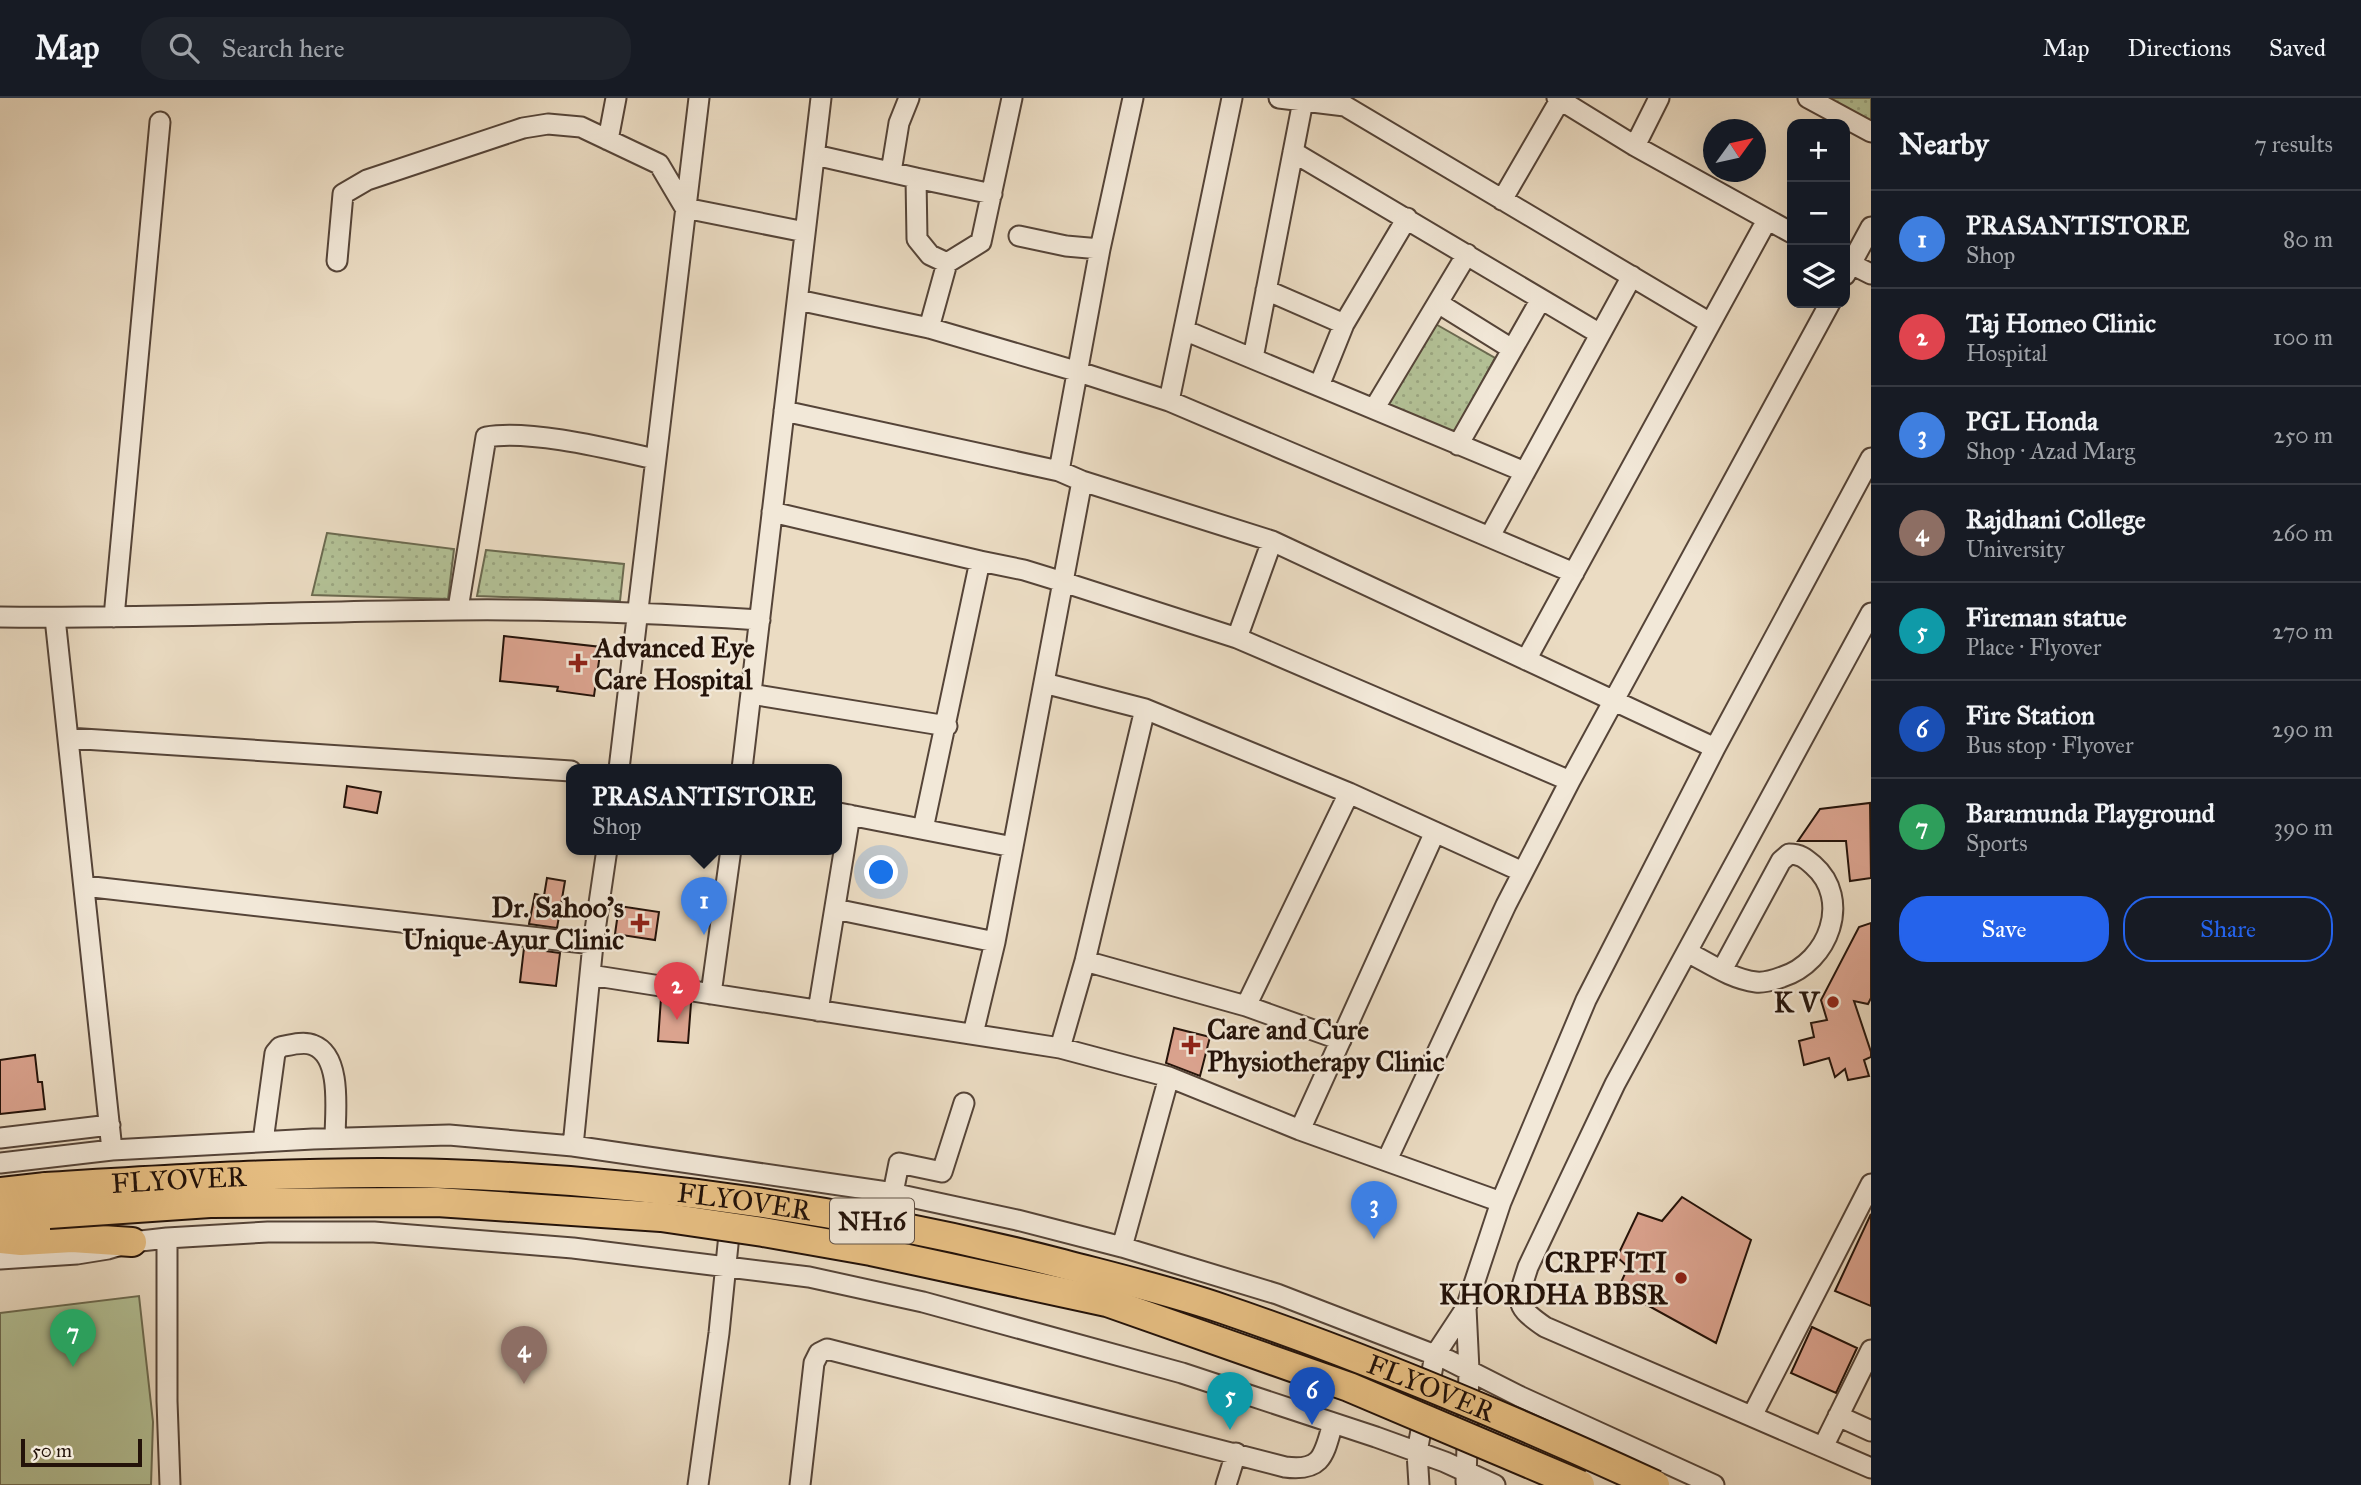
<!DOCTYPE html>
<meta charset="utf-8">
<style>
body{margin:0;font-family:"IM FELL Great Primer",serif;background:#20242c;color:#f1f3f6}
.controls{position:absolute;right:21px;top:21px;display:grid;overflow:hidden;border-radius:14px;box-shadow:0 7px 28px #0002}
.controls button{width:63px;height:63px;display:grid;place-items:center;padding:0;border:0;border-bottom:2px solid #363941;background:#171b24;color:#f1f3f6;font:35px sans-serif}
.compass{position:absolute;left:1703px;top:21px;width:63px;height:63px;border-radius:50%;background:#171b24;box-shadow:0 7px 28px #0002;rotate:57deg}
.scale{position:absolute;left:21px;bottom:18px;width:121px;box-sizing:border-box;padding-left:7px;border:4px solid #231209;border-top:0;font-size:19px;line-height:24px;white-space:nowrap;color:#231209;-webkit-text-stroke:5px #f2e8d8;paint-order:stroke}
.you{position:absolute;left:882px;top:775px;width:24px;height:24px;margin:-18px;border:5px solid #fff;border-radius:50%;background:#1a73e8;box-shadow:0 0 0 10px #1a73e833}
.badge{display:grid;place-items:center;width:46px;height:46px;border-radius:50%;background:#2563eb;color:#fff;font-size:23px;font-weight:700}
.pin{position:absolute;translate:-50% -58px;filter:drop-shadow(0 2px 4px #0008)}
.pin::after{content:'';position:absolute;top:37px;width:24px;height:21px;background:inherit;clip-path:polygon(0 0,100% 0,50% 100%)}
.popup{position:absolute;left:566px;top:666px;width:276px;height:91px;box-sizing:border-box;display:grid;place-content:center;border-radius:14px;background:#171b24;filter:drop-shadow(0 2px 5px #0005);font-size:23px;white-space:nowrap;color:#9ea1a6}
.popup b{font-size:26px;color:#f1f3f6}
.popup::after{content:'';position:absolute;left:50%;top:100%;margin-left:-14px;border:14px solid transparent;border-top-color:#171b24}
.list{margin:0;padding:0;list-style:none}
h2{display:flex;justify-content:space-between;align-items:center;height:91px;margin:0;padding:0 28px;font-size:30px}
h2 small{font-size:23px;font-weight:400;color:#9ea1a6}
.list li{display:grid;grid-template-columns:46px 1fr auto;gap:21px;align-items:center;box-sizing:border-box;height:98px;padding:0 28px;border-top:2px solid #363941}
.list b{display:block;font-size:26px;white-space:nowrap}
.list p{margin:0;font-size:23px;white-space:nowrap;color:#9ea1a6}
.list em{font-size:23px;font-style:normal;color:#9ea1a6}
.actions{display:flex;gap:14px;padding:21px 28px}
.actions a{flex:1;padding:16px 0;border:2px solid #2563eb;border-radius:28px;text-align:center;font-size:24px;color:#2563eb}
.actions .main{background:#2563eb;color:#fff}
.icon{flex:none;width:38px;height:38px;fill:none;stroke:currentColor;stroke-width:2;stroke-linecap:round;stroke-linejoin:round}
.map{position:relative;flex:none;width:1871px;height:1387px;overflow:hidden}
header{display:flex;align-items:center;gap:42px;box-sizing:border-box;height:98px;padding:0 35px;background:#171b24;border-bottom:2px solid #363941}
header strong{font-size:33px}
nav{display:flex;gap:38px;margin-inline-start:auto;font-size:24px}
.search{width:490px;height:63px;background:#20242c;display:flex;align-items:center;gap:18px;box-sizing:border-box;padding:0 24px;border-radius:28px;color:#9ea1a6;font-size:26px}
main{display:flex}
aside{flex:1;background:#171b24}
.map>svg:first-child{display:block}
.green{fill:#b3c196;stroke:#6b6a50;stroke-width:2}
.park{fill:url(#park-dots);stroke:#6b6a50;stroke-width:2}
.building{fill:#dca490;stroke:#231209;stroke-width:2}
.lines{fill:none;stroke-linecap:round;stroke-linejoin:round}
.minor-casing{stroke:#554438;stroke-width:23}
.highway-casing{stroke:#231209;stroke-width:32}
.minor{stroke:#f2e8d8;stroke-width:19}
.highway{stroke:#e6be82;stroke-width:28}
.highway-bridge-casing{stroke:#231209;stroke-width:32;stroke-linecap:butt}
.highway-bridge{stroke:#e6be82;stroke-width:28}
.poi-dot{fill:#8f2418;stroke:#f2e8d8;stroke-width:2.5}
.labels{text-anchor:middle;stroke-width:5;stroke-linejoin:round;paint-order:stroke}
.shield{fill:#f2e8d8;stroke:#615247;stroke-width:2}
.shield-label{font-size:26px;font-weight:bold;fill:#231209}
.poi-label{font-size:28px;font-weight:bold;fill:#231209;stroke:#f2e8d8;text-anchor:end}
.street-label{font-size:28px;fill:#231209;stroke:#f2e8d8}
</style>
<header>
<strong>Map</strong>
<div class="search"><svg class="icon" aria-label="search" viewBox="0 0 24 24"><circle cx="10" cy="10" r="6"/><path d="M15 15l6 6"/></svg>Search here</div>
<nav><a>Map</a><a>Directions</a><a>Saved</a></nav>
</header>
<main>
<div class="map">
<svg width="1871" height="1387" viewBox="0 0 1871 1387">
<defs>
<pattern id="park-dots" width="8" height="8" patternUnits="userSpaceOnUse" patternTransform="scale(1.75)"><rect width="8" height="8" fill="#b3c196"/><path d="M2 2h.1M6 6h.1" fill="none" stroke="#9aa580" stroke-width="1.8" stroke-linecap="round"/></pattern>
</defs>
<rect width="100%" height="100%" fill="#ebdcc3"/>
<filter id="stains"><feTurbulence type="fractalNoise" baseFrequency=".00286" numOctaves="4"/><feColorMatrix values="0 0 0 0 .2 0 0 0 0 .09 0 0 0 0 .02 0 0 0 .5 -.17"/></filter>
<radialGradient id="worn" r=".72"><stop offset=".6" stop-color="#630" stop-opacity="0"/><stop offset="1" stop-color="#630" stop-opacity=".3"/></radialGradient>
<path class="green" d="M139 1198 153 1324 151 1387H0V1215Z"/>
<path class="park" d="M1825 0H1871V24Z
M1432 224 1495 260 1453 338 1385 308Z
M327 435 454 451 448 501 312 497Z
M486 452 624 466 620 503 477 498Z"/>
<path class="building" d="M504 538 601 549 594 598 557 593 558 589 500 583Z
M347 688 381 694 377 715 344 709Z
M1870 705 1871 780 1850 783 1846 743H1798L1820 711Z
M547 780 565 783 557 830 529 826 535 796 544 798Z
M619 808 659 814 655 842 615 836Z
M1871 825V900L1868 906 1854 903 1871 954V959L1864 962 1869 978 1848 982 1845 971 1835 979 1829 960 1804 967 1799 943 1814 939 1811 925 1827 922 1821 902 1859 829Z
M524 850 560 855 556 888 520 884Z
M661 900 691 905 688 945 658 943Z
M1174 930 1210 939 1200 978 1166 965Z
M35 957 38 984H42L45 1011 0 1016V962Z
M1682 1099 1751 1142 1716 1245 1618 1191 1628 1169 1617 1159 1638 1115 1662 1123Z
M1871 1116V1208L1835 1193Z
M1812 1229 1857 1250 1836 1295 1791 1275Z"/>
<g class="lines">
<g class="minor-casing">
<path id="minor" d="M1279 0 1345 8 1710 225
M1557 0 1635 48 1792 135
M1808 0 1871 34
M608 42 616 0
M1635 48 1659 0
M1293 54 1600 236
M815 57 916 80 917 141 930 157 947 165
M891 74 899 25 909 0
M916 80 992 96
M1502 102 1560 2
M1019 138 1066 148 1100 151
M337 163 343 96 367 82 523 30 548 26 581 29 659 66 685 110 805 134
M1845 163 1871 176
M1845 177 1871 129
M1266 192 1344 226
M798 202 929 230 1079 274 1169 303 1574 475
M1438 205 1512 251
M929 230 947 165 981 144 1012 0
M1184 232 1525 374
M1253 260 1303 3
M1319 288 1344 226 1407 120
M1169 303 1232 0
M1374 311 1467 156
M784 313 1059 373 1082 383 1272 443 1715 650
M1458 347 1541 201
M1059 373 1100 151 1133 0
M772 414 980 463 923 731
M1490 438 1632 178
M980 463 1024 472 1063 484 1237 540 1570 683
M458 511 486 339C530 331 610 351 655 361
M1871 515 1615 986 1528 1169C1517 1204 1513 1207 1545 1229L1871 1370
M0 519C152 521 305 513 457 512 558 511 659 515 760 522
M114 519 160 24
M55 520 112 1052
M1237 540 1272 443
M1526 562 1767 122
M1044 585 1145 611 1349 695
M751 596 947 628
M68 640 571 673
M619 671 699 0
M742 671 821 0
M839 715 1013 749
M84 788 593 846
M835 811 995 844
M1687 854C1709 865 1731 881 1756 884 1765 885 1774 882 1782 879 1829 864 1852 801 1813 767 1805 760 1800 756 1789 756L1781 763 1722 872
M1085 863 1246 908 1349 695 1523 774
M590 877 1060 950 1169 979 1300 1032 1501 1104
M711 896 731 751
M1246 908 1341 942
M818 913 850 717
M973 936 995 844 1082 383
M1060 950 1085 863 1145 611
M1300 1032 1435 734
M0 1040 110 1027
M263 1043 275 955 280 949C290 947 304 943 313 947 343 958 335 1016 335 1040
M573 1048 593 846 607 751
M1387 1062 1506 807 1570 683 1830 205
M0 1065 112 1052 313 1041 449 1037 573 1048 887 1094 1017 1122 1122 1149 1277 1196 1448 1262 1519 1298 1714 1387
M893 1095 899 1065 942 1074 964 1005
M167 1140V1303L170 1387
M1122 1149 1169 979
M0 1161 77 1156 108 1151 132 1144 167 1140 268 1134H374L573 1150 809 1179 923 1204 1182 1275 1376 1339 1445 1364 1495 1387
M1466 1210 1469 1272 1466 1384
M1752 1318 1871 1086
M1838 1318 1871 1333
M1823 1349 1871 1252
M698 1387 719 1235 731 1117
M800 1387 814 1265 819 1255 827 1251 1285 1369C1323 1374 1324 1356 1333 1325
M1226 1387 1236 1355
M1419 1387 1417 1354 1435 1257 1466 1210 1501 1104 1586 902 1715 650 1871 360"/>
</g>
<g class="highway-casing">
<path id="highway" d="M0 1094 46 1089
M0 1121 49 1116
M0 1141 21 1143 72 1140 132 1144"/>
</g>
<use href="#minor" class="minor"/>
<use href="#highway" class="highway"/>
<g class="highway-bridge-casing">
<g id="highway-bridge">
<path id="s1" d="M46 1089C178 1081 315 1072 446 1076 654 1083 861 1114 1063 1166 1116 1180 1171 1193 1223 1211 1370 1261 1514 1322 1655 1387"/>
<path d="M49 1116 210 1105 437 1104 661 1119 763 1134 871 1153 1107 1204 1349 1289 1580 1387"/>
</g>
</g>
<use href="#highway-bridge" class="highway-bridge"/>
</g>
<g class="poi-dot">
<path d="M574.5 554.5h7v7h7v7h-7v7h-7v-7h-7v-7h7z"/>
<path d="M636.5 814.5h7v7h7v7h-7v7h-7v-7h-7v-7h7z"/>
<circle cx="1833" cy="904" r="7"/>
<path d="M1187.5 936.5h7v7h7v7h-7v7h-7v-7h-7v-7h7z"/>
<circle cx="1681" cy="1180" r="7"/>
</g>
<g class="labels">
<rect class="shield" x="830" y="1100.5" width="84" height="45" rx="5"/>
<g class="shield-label">
<text x="872" y="1132">NH16</text>
</g>
<g class="poi-label">
<text x="594" y="559" text-anchor="start">Advanced Eye<tspan x="594" dy="32">Care Hospital</tspan></text>
<text x="624" y="819">Dr. Sahoo's<tspan x="624" dy="32">Unique Ayur Clinic</tspan></text>
<text x="1819" y="914">K V</text>
<text x="1207" y="941" text-anchor="start">Care and Cure<tspan x="1207" dy="32">Physiotherapy Clinic</tspan></text>
<text x="1667" y="1174">CRPF ITI<tspan x="1667" dy="32">KHORDHA BBSR</tspan></text>
</g>
<g class="street-label">
<text dy="10" stroke="none"><textPath href="#s1" startOffset="133">FLYOVER</textPath></text>
<text dy="10" stroke="none"><textPath href="#s1" startOffset="700">FLYOVER</textPath></text>
<text dy="10" stroke="none"><textPath href="#s1" startOffset="1414">FLYOVER</textPath></text>
</g>
</g>
<rect width="100%" height="100%" filter="url(#stains)"/>
<rect width="100%" height="100%" fill="url(#worn)"/>
</svg>
<div class="controls">
<button>+</button>
<button>−</button>
<button><svg class="icon" aria-label="layers" viewBox="0 0 24 24"><path d="M12 4l9 5-9 5-9-5zM3 14l9 5 9-5"/></svg></button>
</div>
<svg class="compass" viewBox="-18 -18 36 36"><path d="M0-13l5 13h-10z" fill="#e53935"/><path d="M0 13l5-13h-10z" fill="#9ea1a6"/></svg>
<div class="scale">50 m</div>
<div class="you"></div>
<div class="pin badge" style="left:704px;top:837px;background:#3f7fe0">1</div>
<div class="popup"><b>PRASANTISTORE</b>Shop</div>
<div class="pin badge" style="left:677px;top:922px;background:#e0444e">2</div>
<div class="pin badge" style="left:1374px;top:1141px;background:#3f7fe0">3</div>
<div class="pin badge" style="left:524px;top:1286px;background:#8d6e63">4</div>
<div class="pin badge" style="left:1230px;top:1332px;background:#0f9aa8">5</div>
<div class="pin badge" style="left:1312px;top:1327px;background:#1a4fb4">6</div>
<div class="pin badge" style="left:73px;top:1269px;background:#2e9e5b">7</div>
</div>
<aside>
<h2>Nearby<small>7 results</small></h2>
<ul class="list">
<li><span class="badge" style="background:#3f7fe0">1</span><div><b>PRASANTISTORE</b><p>Shop</p></div><em>80 m</em></li>
<li><span class="badge" style="background:#e0444e">2</span><div><b>Taj Homeo Clinic</b><p>Hospital</p></div><em>100 m</em></li>
<li><span class="badge" style="background:#3f7fe0">3</span><div><b>PGL Honda</b><p>Shop · Azad Marg</p></div><em>250 m</em></li>
<li><span class="badge" style="background:#8d6e63">4</span><div><b>Rajdhani College</b><p>University</p></div><em>260 m</em></li>
<li><span class="badge" style="background:#0f9aa8">5</span><div><b>Fireman statue</b><p>Place · Flyover</p></div><em>270 m</em></li>
<li><span class="badge" style="background:#1a4fb4">6</span><div><b>Fire Station</b><p>Bus stop · Flyover</p></div><em>290 m</em></li>
<li><span class="badge" style="background:#2e9e5b">7</span><div><b>Baramunda Playground</b><p>Sports</p></div><em>390 m</em></li>
</ul>
<div class="actions"><a class="main">Save</a><a>Share</a></div>
</aside>
</main>
